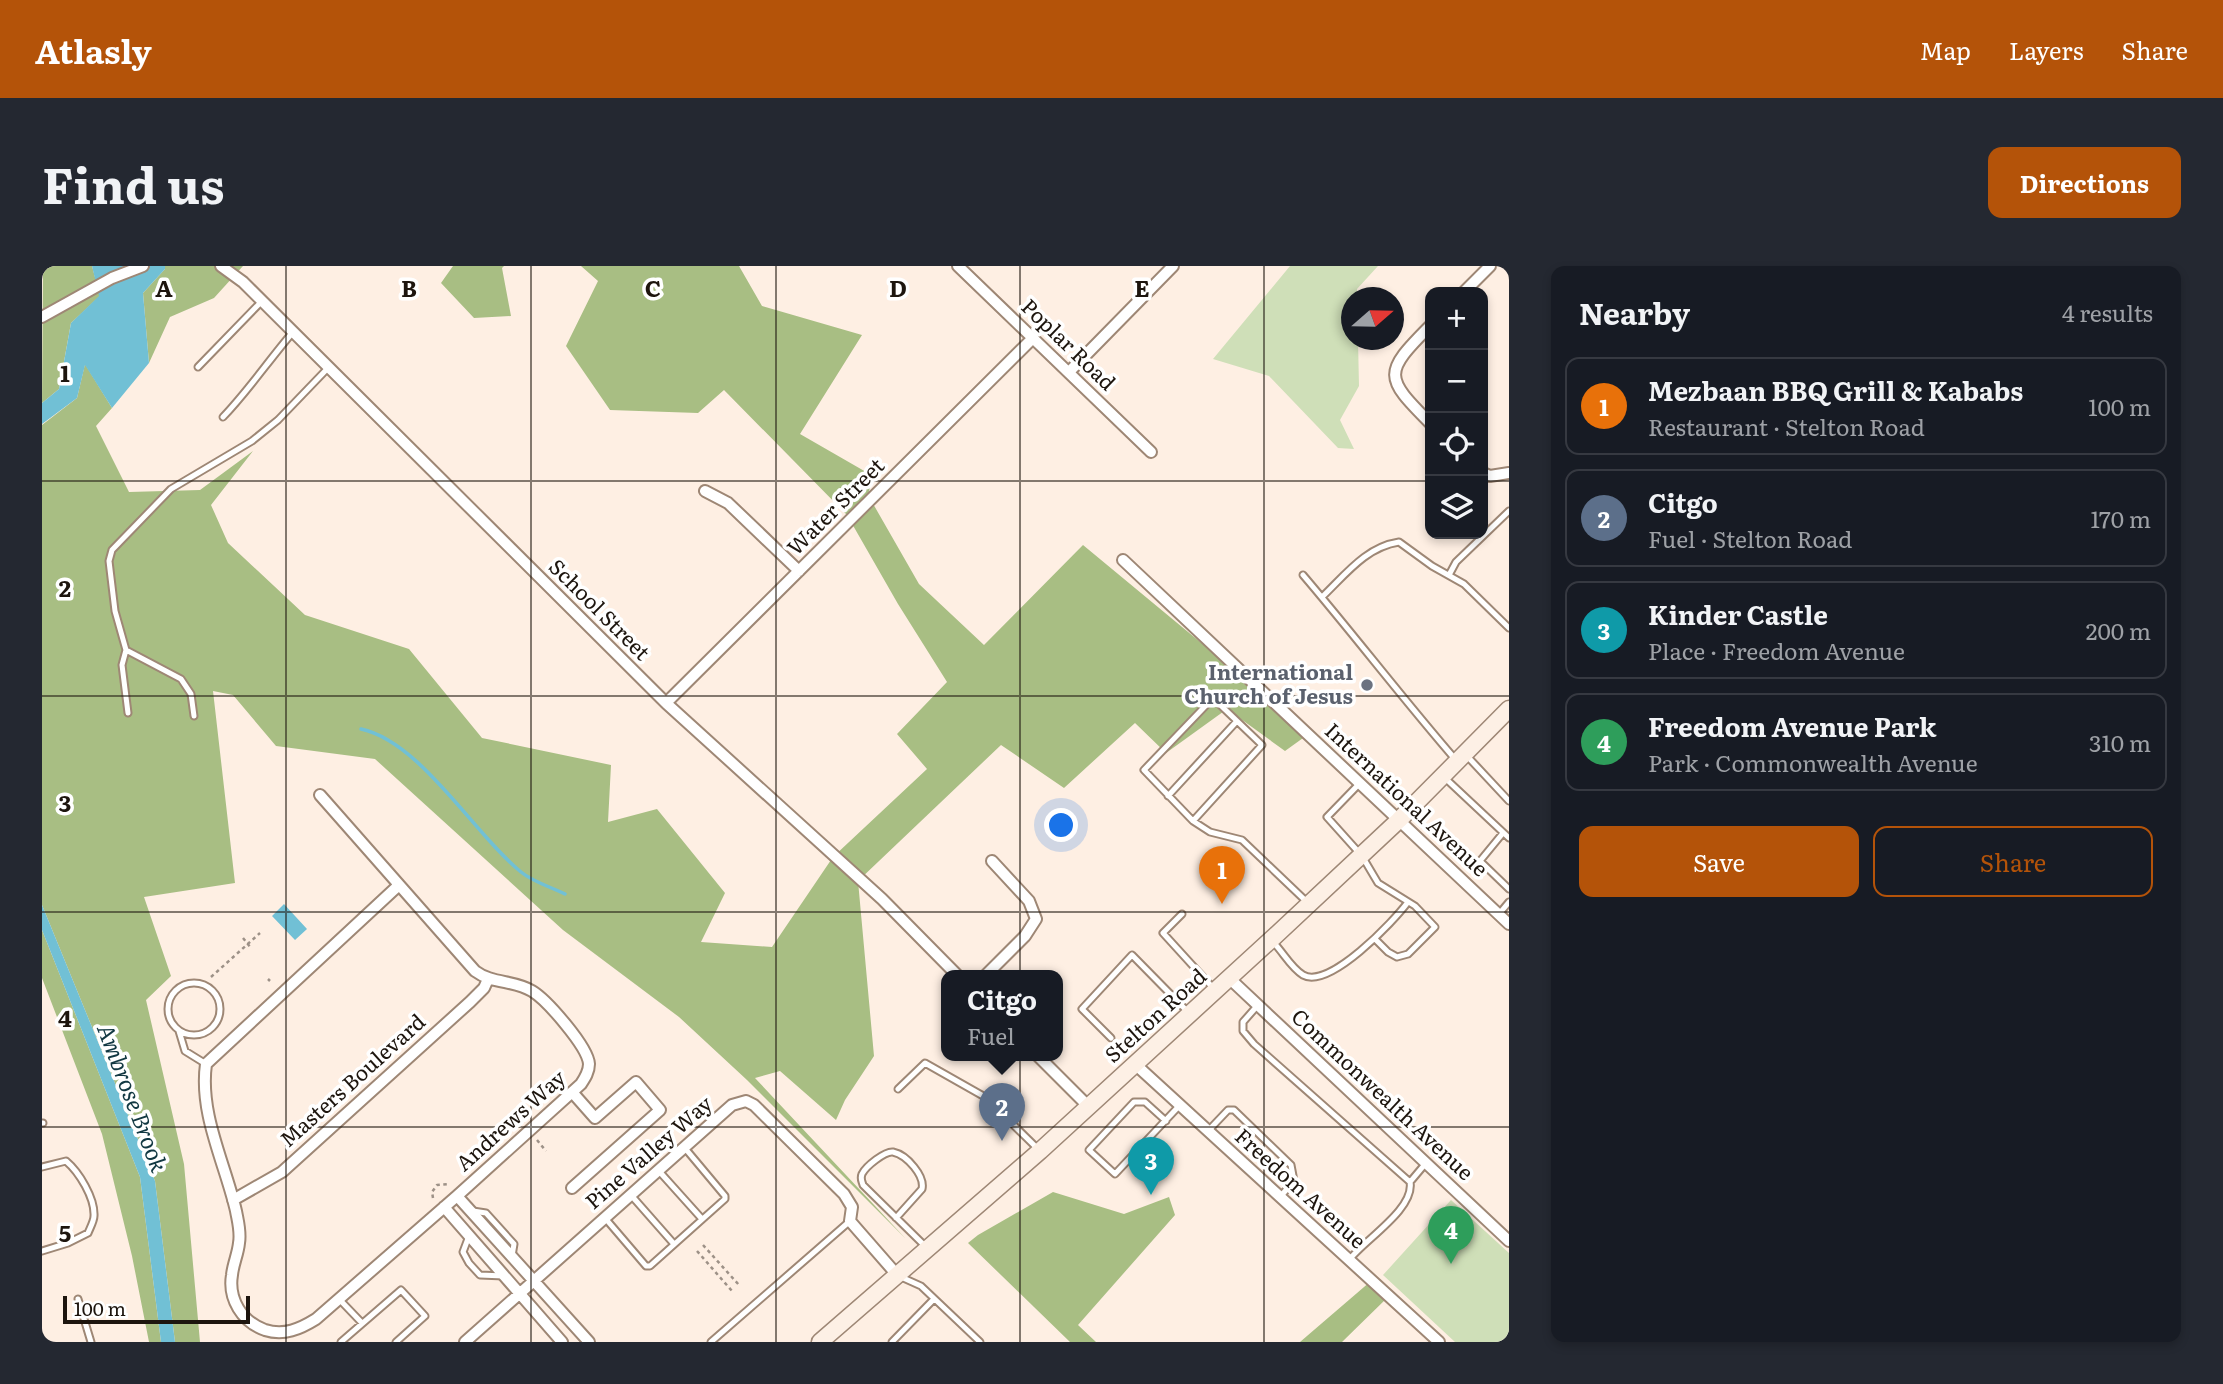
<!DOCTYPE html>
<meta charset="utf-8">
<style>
body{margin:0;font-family:Literata,serif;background:#242831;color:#f1f3f6}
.controls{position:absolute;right:21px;top:21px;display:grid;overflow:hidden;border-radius:14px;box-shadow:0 4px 10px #0003}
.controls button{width:63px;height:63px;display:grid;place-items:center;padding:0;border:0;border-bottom:2px solid #363941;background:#171b24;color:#f1f3f6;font:35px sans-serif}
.compass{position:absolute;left:1299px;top:21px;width:63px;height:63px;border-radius:50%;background:#171b24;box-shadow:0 4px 10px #0003;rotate:70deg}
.scale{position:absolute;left:21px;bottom:18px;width:187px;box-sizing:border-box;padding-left:7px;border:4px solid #1d150e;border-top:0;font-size:19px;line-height:24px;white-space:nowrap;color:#1d150e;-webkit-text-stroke:5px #fff;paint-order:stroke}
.you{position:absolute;left:1020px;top:560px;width:24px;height:24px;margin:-18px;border:5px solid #fff;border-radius:50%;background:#1a73e8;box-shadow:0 0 0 10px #1a73e833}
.badge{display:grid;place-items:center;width:46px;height:46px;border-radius:50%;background:#b45309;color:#fff;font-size:23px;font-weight:700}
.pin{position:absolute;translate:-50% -58px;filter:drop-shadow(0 2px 4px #0008)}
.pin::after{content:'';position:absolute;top:37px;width:24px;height:21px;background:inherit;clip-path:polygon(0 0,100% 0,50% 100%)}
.popup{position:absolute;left:899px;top:704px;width:122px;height:91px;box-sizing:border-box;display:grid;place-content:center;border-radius:14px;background:#171b24;filter:drop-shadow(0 2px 5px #0005);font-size:23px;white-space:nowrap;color:#9ea1a6}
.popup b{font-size:26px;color:#f1f3f6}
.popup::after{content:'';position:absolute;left:50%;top:100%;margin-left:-14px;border:14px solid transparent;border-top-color:#171b24}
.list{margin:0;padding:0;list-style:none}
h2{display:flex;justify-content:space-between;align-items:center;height:91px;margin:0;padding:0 28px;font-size:30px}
h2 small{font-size:23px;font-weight:400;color:#9ea1a6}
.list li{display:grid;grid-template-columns:46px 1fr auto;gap:21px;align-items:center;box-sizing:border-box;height:98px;margin:0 14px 14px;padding:0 14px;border:2px solid #363941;border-radius:14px}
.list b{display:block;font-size:26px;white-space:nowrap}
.list p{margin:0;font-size:23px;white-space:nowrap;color:#9ea1a6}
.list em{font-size:23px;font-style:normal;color:#9ea1a6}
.actions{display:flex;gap:14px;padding:21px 28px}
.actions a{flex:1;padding:16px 0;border:2px solid #b45309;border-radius:14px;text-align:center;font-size:24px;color:#b45309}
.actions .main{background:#b45309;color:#fff}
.icon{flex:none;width:38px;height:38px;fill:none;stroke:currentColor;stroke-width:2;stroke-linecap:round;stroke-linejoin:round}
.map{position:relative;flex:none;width:1467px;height:1076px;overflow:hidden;border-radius:14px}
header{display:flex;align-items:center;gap:42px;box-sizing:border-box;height:98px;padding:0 35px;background:#b45309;color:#fff}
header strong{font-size:33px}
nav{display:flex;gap:38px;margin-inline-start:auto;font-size:24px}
.intro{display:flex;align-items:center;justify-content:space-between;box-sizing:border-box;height:168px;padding:0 42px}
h1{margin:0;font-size:49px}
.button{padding:18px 32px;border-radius:14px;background:#b45309;color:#fff;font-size:24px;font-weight:700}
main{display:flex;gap:42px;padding:0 42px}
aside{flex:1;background:#171b24;border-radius:14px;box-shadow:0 4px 10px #0003}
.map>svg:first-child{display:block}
.green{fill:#cfdfb8}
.forest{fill:#a8be83}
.water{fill:#71c0d5}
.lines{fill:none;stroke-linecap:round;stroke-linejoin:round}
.stream{stroke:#71c0d5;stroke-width:3.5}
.lane-casing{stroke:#9e8775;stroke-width:9}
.street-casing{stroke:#9e8775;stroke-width:14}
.secondary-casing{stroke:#9e8775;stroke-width:19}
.path{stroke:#9d9187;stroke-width:2.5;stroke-dasharray:3.5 3.5;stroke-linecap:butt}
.lane{stroke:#fff;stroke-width:5}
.street{stroke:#fff;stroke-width:10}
.secondary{stroke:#fdf0e5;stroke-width:16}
.grid{fill:none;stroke:#1d150e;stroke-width:2;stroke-opacity:0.55}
.worship-dot{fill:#6b7280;stroke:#fff;stroke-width:2.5}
.labels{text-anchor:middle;stroke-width:7;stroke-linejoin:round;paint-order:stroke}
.street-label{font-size:21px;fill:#1d150e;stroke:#fff}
.worship-label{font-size:21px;font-weight:bold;fill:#5b616d;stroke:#fff;text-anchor:end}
.water-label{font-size:23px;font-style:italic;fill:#123842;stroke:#fff}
.grid-label{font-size:23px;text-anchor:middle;font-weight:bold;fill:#1d150e;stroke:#fff;stroke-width:7;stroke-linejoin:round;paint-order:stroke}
</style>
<header>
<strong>Atlasly</strong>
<nav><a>Map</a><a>Layers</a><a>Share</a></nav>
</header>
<div class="intro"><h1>Find us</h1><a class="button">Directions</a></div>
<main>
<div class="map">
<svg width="1467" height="1076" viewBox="0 0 1467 1076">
<rect width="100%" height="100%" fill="#feefe3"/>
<path class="green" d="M1248 0H1336L1315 23V31L1310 32V74H1316L1317 120 1298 154 1312 183 1296 182 1227 110 1171 93Z
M1409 934 1467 987V1076H1413L1341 1009Z"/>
<path class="forest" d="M1 0H50L58 30 29 57 17 123 0 137Z
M123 0H201L172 32 128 51 107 97 101 27 123 3Z
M411 0H462L460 2 469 50 432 52 399 17Z
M539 0H697L720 40 820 69 758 168 831 210 826 229 877 318 942 379 1041 279 1268 467 1243 485 1185 443 1124 487 1093 457 1022 522 959 479 816 615 832 790 803 834 794 854 738 805 713 812 864 973 705 814 637 751 521 664 333 493 234 480 191 429 171 425 193 617 102 631 129 710 104 734 142 898 158 1076H133L113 915 0 639V159L35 132 43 98 70 142 54 160 87 226 158 224 211 185 169 239 186 277 263 349 367 383 440 472 569 499 566 556 615 543 683 627 659 676 730 681 791 591 885 503 855 468 905 416 856 338 805 249 682 124 656 147 568 144 524 80 556 15Z
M0 664 98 911 119 1076H107L90 990 60 868 0 712Z
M1011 926 1082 948 1127 931 1133 949 1036 1059 1054 1076H1028L926 977 936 969Z
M1329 1015 1346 1031 1300 1076H1258Z"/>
<path class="water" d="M50 0H123V3L101 27 107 97 70 142 43 99 35 132 0 158V137L17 123 29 57 57 30Z
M242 638 265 663 253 674 230 650Z
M0 639 113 915 133 1076H119L98 911 0 664Z"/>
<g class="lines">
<path class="stream" d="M319 463C379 476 432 568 479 606 491 616 509 621 523 628"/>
<g class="lane-casing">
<path id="lane" d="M156 101 220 35
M181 151C206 125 227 94 251 66
M1261 309C1313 370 1361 433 1413 493
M1407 309 1414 296 1467 245
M1280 331C1304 308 1324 281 1357 276L1390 300 1422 318 1467 362
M84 384 139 413 149 428 152 450
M86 447 80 399 84 384 73 345 67 295 70 284 129 223 210 175 236 154 286 102
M1425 490 1467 535
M1403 512 1467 572
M1318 517 1285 551 1320 590 1336 617 1373 640 1393 661 1366 688 1355 691 1346 686 1333 673
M1126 530 1195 455
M1151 555 1220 479 1171 432 1102 504 1151 555 1168 566 1200 574 1265 636
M1461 567 1438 595 1467 623
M1140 648 1121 667 1172 723
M1457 648 1467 636
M1231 676C1241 686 1249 702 1261 709 1287 724 1352 655 1366 636
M126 743a26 26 0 1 1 52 0a26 26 0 1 1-52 0Z
M1216 739 1201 756V765L1212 778 1368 916
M137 765 143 785 164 798
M1069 772 1040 743 1090 689 1146 746
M856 823 883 797 943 831 996 883
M1124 855 1103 836H1092L1047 884 1073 908 1138 839
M0 857H1
M1166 865 1186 844H1192L1249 899 1252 915 1238 931
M0 901 24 895C37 906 53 932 52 950 52 955 48 962 46 967L26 977 0 985
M616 904 660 953
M588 928 632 978
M431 945 444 947 472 978 470 990
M563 952 604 1000H608L683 933V930L642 881
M854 952 880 923C883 910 865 889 851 886 843 885 824 900 820 908 818 913 820 915 821 919L884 981
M427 970 421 986 427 997 438 1009 462 1010
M1307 994C1322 974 1373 943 1368 916L1384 897
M859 1011 879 1020 938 1076
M36 1033 49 1076
M297 1033 320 1057
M299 1076 359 1024 383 1050 354 1076
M669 1076 808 955
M850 1076 892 1033"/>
</g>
<g class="street-casing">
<path id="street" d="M179 0 201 16 624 437 840 633 915 709
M916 0 1109 186
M1422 26 1448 0
M0 51 70 12 101 0
M1388 60C1341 107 1342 111 1388 157
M1027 106 1131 0
M1441 207 1448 210 1467 207
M663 225 686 237 757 305
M1081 294 1467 658
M624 437 991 72
M278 529 433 705C450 718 472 714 490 725 505 734 546 781 547 798 547 806 543 812 539 818L415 930 274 1053C258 1063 242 1070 223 1064 200 1056 186 1033 190 1009 191 998 196 988 197 977 199 966 196 956 194 945 183 897 157 848 164 798L357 619
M944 709 983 670 994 653 987 635 950 595
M1187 712 1467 975
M995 789 1046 840
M1093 798 1397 1076
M530 826 553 852 594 816 618 844 530 922
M415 930 547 1076
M191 934 240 906 428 736 442 722 446 713
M402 941 520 1076
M423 1076 690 839 704 835 712 839 802 928 810 941 808 955 856 1010"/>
</g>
<g class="secondary-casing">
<path id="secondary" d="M778 1076 998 885 1233 670 1357 554 1467 443"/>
</g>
<path class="path" d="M201 672 209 682
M169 711 218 667
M226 713 228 715
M495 874 504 885
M391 932 390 926 395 919 407 918
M661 979 697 1019
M655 985 690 1025"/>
<use href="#lane" class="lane"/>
<use href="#street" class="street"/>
<use href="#secondary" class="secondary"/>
</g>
<path class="grid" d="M244 0V1076M489 0V1076M734 0V1076M978 0V1076M1222 0V1076M0 215H1388M1441 215H1467M0 430H1467M0 646H1467M0 861H1467"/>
<circle class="worship-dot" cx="1325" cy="419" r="7"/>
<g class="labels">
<g class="street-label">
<text transform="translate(1026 79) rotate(44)" y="7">Poplar Road</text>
<text transform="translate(794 241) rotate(-45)" y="7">Water Street</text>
<text transform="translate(557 344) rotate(45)" y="7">School Street</text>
<text transform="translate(1364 534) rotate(43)" y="7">International Avenue</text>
<text transform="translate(1114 750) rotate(-42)" y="7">Stelton Road</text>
<text transform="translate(311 815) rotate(-42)" y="7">Masters Boulevard</text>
<text transform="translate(1340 829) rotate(43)" y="7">Commonwealth Avenue</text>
<text transform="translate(469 855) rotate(-42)" y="7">Andrews Way</text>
<text transform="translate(607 887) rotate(-41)" y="7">Pine Valley Way</text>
<text transform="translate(1258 923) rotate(42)" y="7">Freedom Avenue</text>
</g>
<g class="worship-label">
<text x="1311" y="414">International<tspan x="1311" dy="24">Church of Jesus</tspan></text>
</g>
<g class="water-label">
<text transform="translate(90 832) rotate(69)" y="8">Ambrose Brook</text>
</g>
</g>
<g class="grid-label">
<text x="122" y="31">A</text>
<text x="367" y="31">B</text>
<text x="611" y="31">C</text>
<text x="856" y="31">D</text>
<text x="1100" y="31">E</text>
<text x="23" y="116">1</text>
<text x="23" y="331">2</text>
<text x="23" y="546">3</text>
<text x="23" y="761">4</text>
<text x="23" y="976">5</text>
</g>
</svg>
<div class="controls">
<button>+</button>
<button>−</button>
<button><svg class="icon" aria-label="locate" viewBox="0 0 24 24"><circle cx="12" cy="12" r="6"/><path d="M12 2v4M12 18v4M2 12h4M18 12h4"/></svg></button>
<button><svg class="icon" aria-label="layers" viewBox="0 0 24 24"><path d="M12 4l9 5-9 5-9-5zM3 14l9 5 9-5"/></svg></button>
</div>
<svg class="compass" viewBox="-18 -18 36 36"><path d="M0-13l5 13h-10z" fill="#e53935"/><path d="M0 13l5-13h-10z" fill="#9ea1a6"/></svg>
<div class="scale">100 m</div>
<div class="you"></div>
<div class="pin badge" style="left:1180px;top:638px;background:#e8710a">1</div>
<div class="pin badge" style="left:960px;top:875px;background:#5c6f8a">2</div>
<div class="popup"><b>Citgo</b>Fuel</div>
<div class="pin badge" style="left:1109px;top:929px;background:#0f9aa8">3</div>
<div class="pin badge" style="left:1409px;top:998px;background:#2e9e5b">4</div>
</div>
<aside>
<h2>Nearby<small>4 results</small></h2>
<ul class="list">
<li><span class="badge" style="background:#e8710a">1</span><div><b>Mezbaan BBQ Grill &amp; Kababs</b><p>Restaurant · Stelton Road</p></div><em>100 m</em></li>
<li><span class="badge" style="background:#5c6f8a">2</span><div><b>Citgo</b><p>Fuel · Stelton Road</p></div><em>170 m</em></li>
<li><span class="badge" style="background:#0f9aa8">3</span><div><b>Kinder Castle</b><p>Place · Freedom Avenue</p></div><em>200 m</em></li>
<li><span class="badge" style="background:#2e9e5b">4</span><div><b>Freedom Avenue Park</b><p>Park · Commonwealth Avenue</p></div><em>310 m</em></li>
</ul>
<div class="actions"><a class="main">Save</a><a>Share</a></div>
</aside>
</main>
